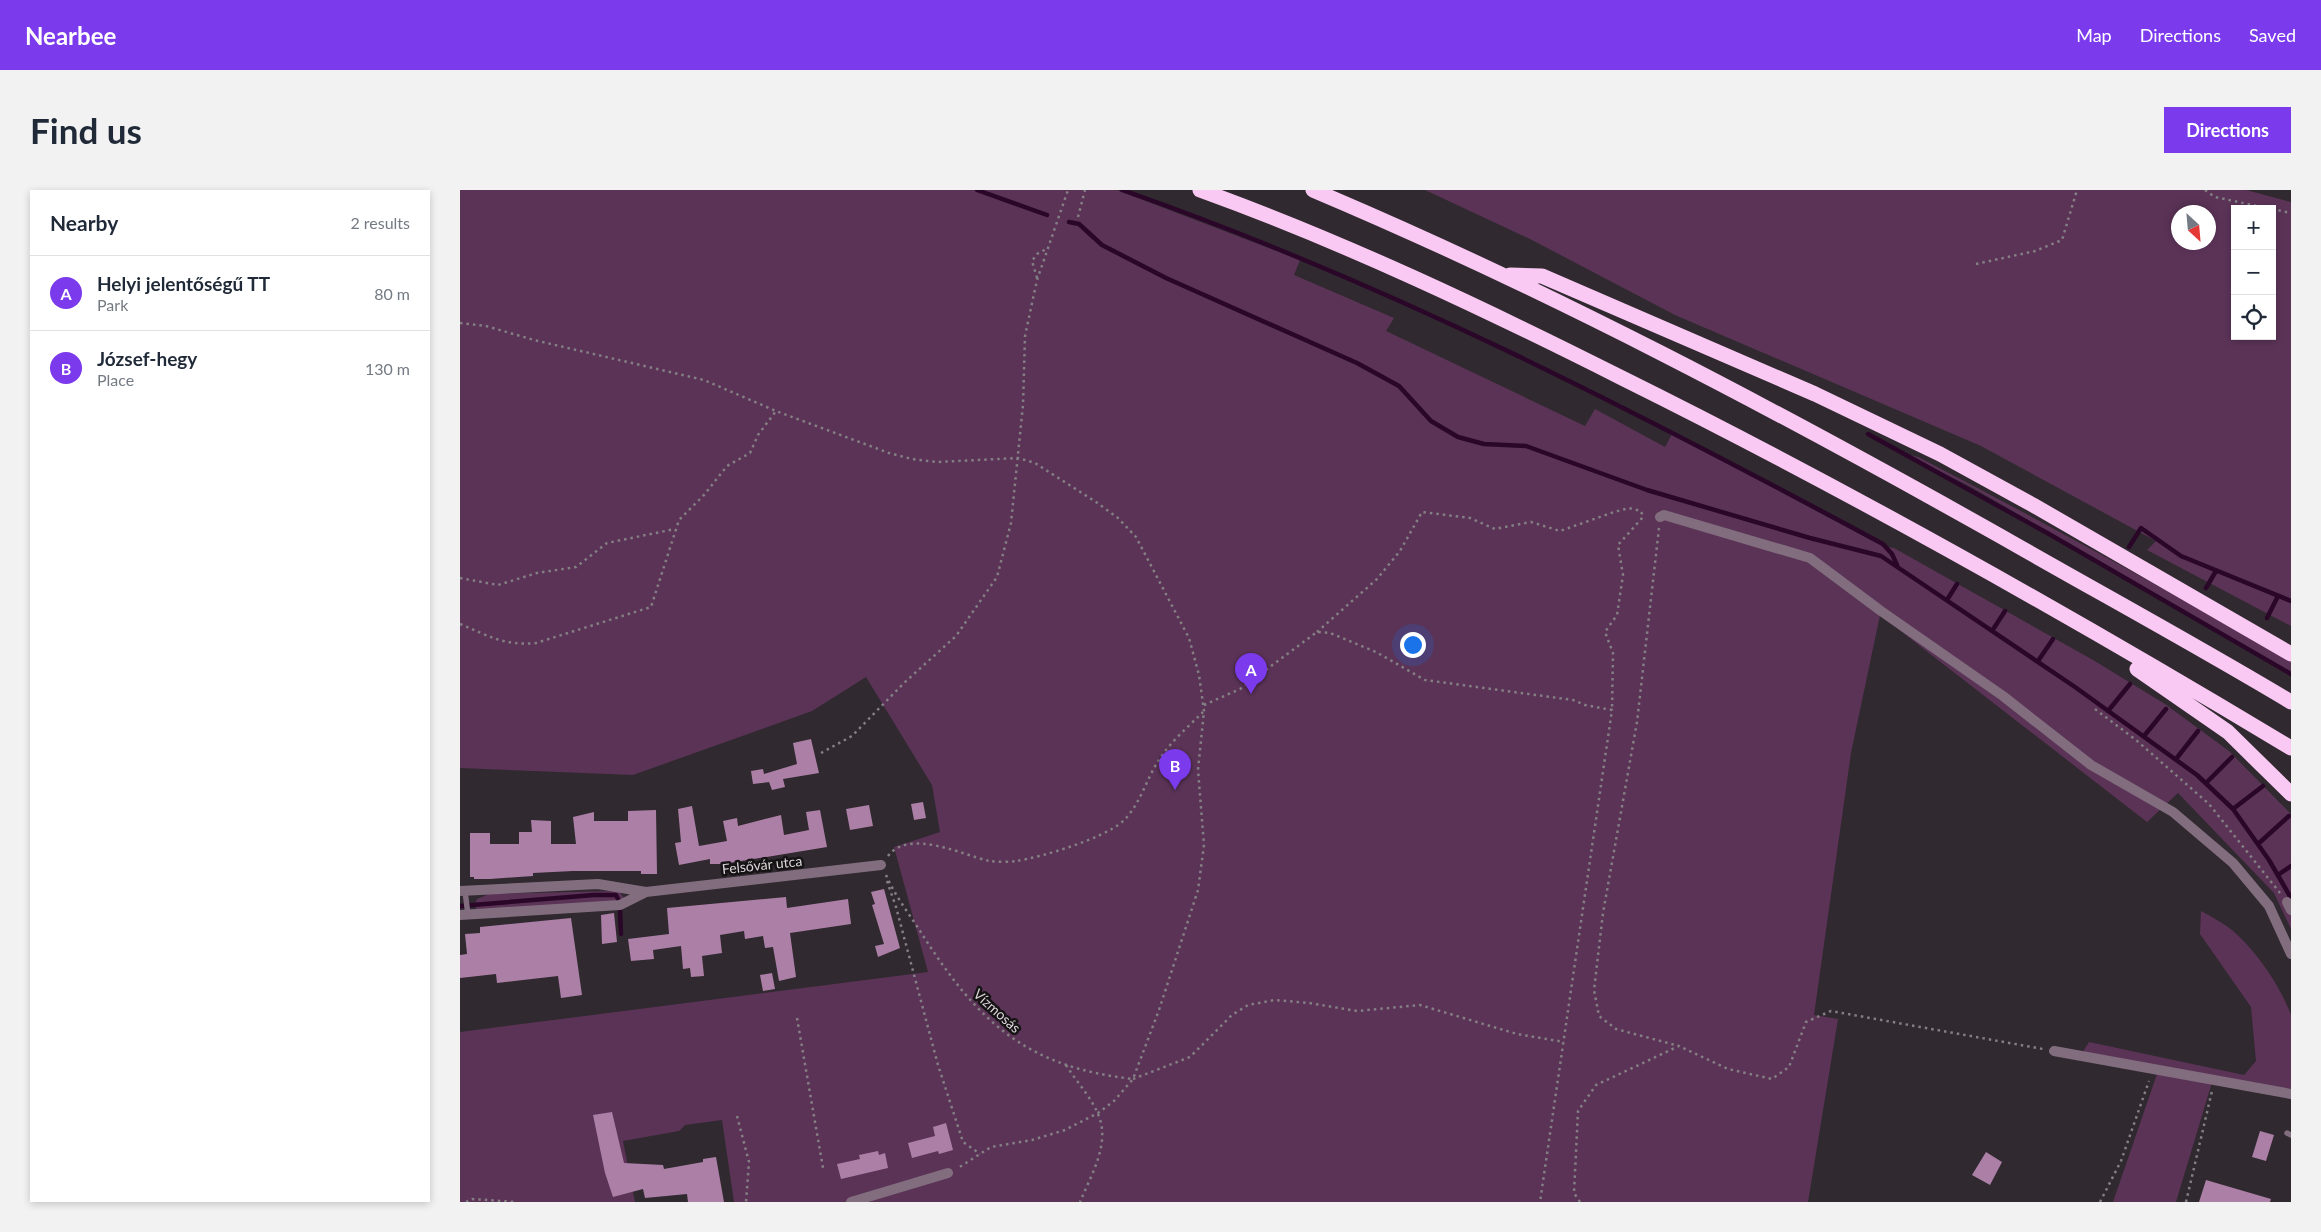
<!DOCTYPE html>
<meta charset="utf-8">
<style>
body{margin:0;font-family:Lato,sans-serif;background:#f2f2f3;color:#1f2937}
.controls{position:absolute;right:15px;top:15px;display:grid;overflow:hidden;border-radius:0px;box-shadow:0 2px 8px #0003}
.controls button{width:45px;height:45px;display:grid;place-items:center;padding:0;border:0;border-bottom:1px solid #e0e1e3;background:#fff;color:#1f2937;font:25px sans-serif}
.compass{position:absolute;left:1711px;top:15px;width:45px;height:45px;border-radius:50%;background:#fff;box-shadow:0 2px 8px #0003;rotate:154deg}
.you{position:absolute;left:952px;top:454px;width:18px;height:18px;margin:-12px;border:4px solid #fff;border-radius:50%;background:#1a73e8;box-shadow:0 0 0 8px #1a73e833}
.badge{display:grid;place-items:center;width:32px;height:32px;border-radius:50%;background:#7c3aed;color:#fff;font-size:16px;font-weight:700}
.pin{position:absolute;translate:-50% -41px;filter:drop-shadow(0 1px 2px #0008)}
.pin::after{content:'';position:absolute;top:26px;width:18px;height:15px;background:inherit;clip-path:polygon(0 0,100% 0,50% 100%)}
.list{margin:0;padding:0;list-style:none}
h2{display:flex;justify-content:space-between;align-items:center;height:65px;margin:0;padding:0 20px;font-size:21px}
h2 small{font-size:16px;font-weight:400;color:#747a83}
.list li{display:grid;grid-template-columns:32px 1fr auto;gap:15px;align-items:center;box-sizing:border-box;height:75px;padding:0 20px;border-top:1px solid #e0e1e3}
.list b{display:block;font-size:19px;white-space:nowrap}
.list p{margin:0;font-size:16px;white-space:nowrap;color:#747a83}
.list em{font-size:16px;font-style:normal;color:#747a83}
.icon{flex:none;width:28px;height:28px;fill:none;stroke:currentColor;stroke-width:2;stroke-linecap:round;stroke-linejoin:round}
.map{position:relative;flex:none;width:1831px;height:1012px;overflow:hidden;border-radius:0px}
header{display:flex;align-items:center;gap:30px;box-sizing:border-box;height:70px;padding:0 25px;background:#7c3aed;color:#fff}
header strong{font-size:24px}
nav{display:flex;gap:28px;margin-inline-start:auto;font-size:18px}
.intro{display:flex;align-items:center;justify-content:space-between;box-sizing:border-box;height:120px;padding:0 30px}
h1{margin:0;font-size:35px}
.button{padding:12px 22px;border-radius:0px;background:#7c3aed;color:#fff;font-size:18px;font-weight:700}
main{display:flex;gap:30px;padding:0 30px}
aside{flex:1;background:#fff;border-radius:0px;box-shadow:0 2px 8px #0003}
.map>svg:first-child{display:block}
.green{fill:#5b3357;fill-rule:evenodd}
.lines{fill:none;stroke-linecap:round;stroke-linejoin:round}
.stream{stroke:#2a0628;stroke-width:4.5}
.building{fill:#ac7fa7}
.path{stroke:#847f83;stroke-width:2.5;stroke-dasharray:2.5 4;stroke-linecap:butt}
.lane{stroke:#816d7e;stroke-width:5.5}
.street{stroke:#816d7e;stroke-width:10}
.highway{stroke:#f9c9f3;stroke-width:15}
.labels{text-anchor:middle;stroke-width:5;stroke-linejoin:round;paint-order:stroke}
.street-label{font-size:14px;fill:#dbd7da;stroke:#161315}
</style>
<header>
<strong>Nearbee</strong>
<nav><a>Map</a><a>Directions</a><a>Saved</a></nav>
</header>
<div class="intro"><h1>Find us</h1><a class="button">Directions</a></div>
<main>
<aside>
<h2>Nearby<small>2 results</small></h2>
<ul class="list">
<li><span class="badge">A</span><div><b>Helyi jelentőségű TT</b><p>Park</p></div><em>80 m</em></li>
<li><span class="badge">B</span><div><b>József-hegy</b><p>Place</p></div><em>130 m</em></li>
</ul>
</aside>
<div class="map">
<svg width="1831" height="1012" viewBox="0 0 1831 1012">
<rect width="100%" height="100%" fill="#30292f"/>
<path class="green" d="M0 0H657L840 70 834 85 934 128 926 141 1125 236 1135 219 1205 257 1212 244 1422 356 1434 358 1633 470 1705 514 1769 561 1831 624V739L1814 703 1718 603 1687 632 1420 425 1391 563 1354 825 1378 829 1348 1012H274L262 930 225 935 219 941 163 951 175 1012H0V842L468 782 434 657 480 642 472 595 406 487 352 521 173 585 0 578Z
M965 0H1786L1831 12V436L1687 360 1696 351 1521 256 1215 125 1070 49ZM1775 19H1812V146H1775ZM1718 22H1748V52H1718Z
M1445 264 1458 267C1584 332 1708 401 1831 471V482L1511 297Z
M152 701 160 702 164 708 161 712 17 719 14 716 17 709 29 704Z
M1741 721C1750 726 1760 731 1768 737 1794 757 1820 795 1831 825V903L1753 889 1716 1012H1653L1698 881 1621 865 1629 852 1784 885 1796 871 1791 817 1740 744Z"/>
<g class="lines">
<path class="stream" d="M517 0 587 25
M662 0C926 92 1176 221 1423 354L1432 364 1437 375
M609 32 619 34 642 55 706 88 897 173 939 196 971 231 998 247 1024 254 1066 256 1187 300 1350 348 1421 366 1615 497 1737 585 1773 619 1809 670 1831 708
M1408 244 1589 344 1831 484
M1669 357 1681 338 1721 366 1831 411
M1746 398 1756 381
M1487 410 1497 394
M1807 428 1818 406
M1532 441 1545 421
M1578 471 1593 449
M1648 521 1670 494
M1684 546 1706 519
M1716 569 1738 541
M1746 593 1772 567
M1773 619 1803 596
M1798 654 1829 626
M1818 685 1831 676
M0 716 134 705H156L159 711
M160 720 161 744"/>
</g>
<path class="building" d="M351 549 359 583 323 589 325 597 312 600 309 592 293 594 291 581 303 579 304 584 337 574 333 553Z
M463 612 466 628 454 630 451 614Z
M409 615 413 636 390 640 386 619Z
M232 616 239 656 267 651 263 631 277 628 278 636 321 625 324 645 349 640 346 622 360 620 367 657 263 674H250V669L219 675 215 653 221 652 218 619Z
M196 620 197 684H181V681H113L73 683V686L30 689H14V687H10V643H30V654H59V642H72L71 630 91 631V654H116L113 627 134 622V631H168V621Z
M424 699 440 758 418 767 415 756 424 754 412 715 415 714 411 702Z
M326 707 327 718 388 709 391 734 330 743 336 787 319 791 313 757 305 758 303 746 285 749 284 741 260 745 262 763 242 766 244 786 231 787 230 778 223 779 221 756 193 760 194 769 171 771 168 749 209 744 207 718Z
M154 723 157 752 142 754 141 725Z
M111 728 122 805 101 808 98 786 37 793 36 784 0 788V765L7 764 5 744 20 743V737Z
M312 783 315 799 303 801 300 785Z
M152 922 164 973 203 975 204 979 243 972V969L256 967 264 1012H228L227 1004 185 1008 183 999 153 1007 145 983 133 925Z
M486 933 493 960 479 964 478 961 452 968 448 953 475 946 473 937Z
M1800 941 1814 945 1806 971 1792 967Z
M418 961 419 965 425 963 428 978 381 989 377 974 400 969 399 965Z
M1526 962 1542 972 1530 995 1512 985Z
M1746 990 1811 1009 1810 1012H1739Z"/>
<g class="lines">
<path class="path" d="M1745 0 1755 7 1811 19
M1812 19 1831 23
M618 27 625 0
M1516 74 1575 61 1602 50 1617 0
M577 88 572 71 577 64 586 59
M0 133 26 136 74 150 244 190 316 221 429 263 452 269 477 272 558 268 575 273 636 312 658 328 676 347 729 448 739 485 744 521 738 580 744 655 738 700 699 820 673 889 654 911 638 923 605 940 572 950 531 957 498 978
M1199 338 1177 532 1143 723 1134 800 1139 826 1156 839 1219 856
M0 388 38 395 77 383 116 377 147 353 215 339
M0 434C29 446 44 456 76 453L191 417 219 330 244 305 267 276 290 263 298 245 316 221
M857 442 917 389 940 361 962 322 1010 328 1035 339 1071 332 1100 341 1154 322 1169 318 1181 321 1183 327 1158 355 1163 385 1157 425 1145 442 1153 463 1152 520
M744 515 780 499 857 442 870 443 916 462 965 490 1113 510 1125 515 1152 520 1080 1012
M1635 519 1676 550 1749 614 1820 703
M361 563 392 546 444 493 496 446 537 387 551 333 563 215 565 146 577 90 608 0
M428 666C449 638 503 665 529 671 537 672 548 672 556 671 582 667 642 649 662 632 680 616 686 589 699 570 710 552 728 537 743 522
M426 685C435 706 450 725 462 744 518 832 566 877 673 889
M427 691 436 717 478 875 503 952 520 964
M337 828 363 978
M606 875C616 891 631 907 638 924 651 953 631 985 620 1012
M673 889 730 867 772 825 788 815 815 810 849 813 897 821 960 815 1057 844 1104 852
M277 926 289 972 286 1012
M6 1012 12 1009 56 1012
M1120 1012 1114 1003 1118 921 1136 895 1219 856 1268 879 1312 889 1329 877 1346 832 1371 821 1583 859
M1640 1012 1661 971 1689 891
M1726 1012 1752 901"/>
<path class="lane" d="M5 701 8 725
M1827 943 1831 945"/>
<path class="street" d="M1200 327 1204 325 1350 368 1421 421 1543 506 1631 575 1713 622 1773 673 1809 716 1831 764
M0 701 138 694 186 702 421 675
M1827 712 1831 720
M0 725 160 715 186 702
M1594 861 1831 904
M391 1012 488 983"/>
<path class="highway" d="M740 0C884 52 1025 119 1162 188 1390 301 1613 427 1831 558
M853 0C1090 100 1318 221 1542 347 1638 402 1736 455 1831 512
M1050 85 1082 86 1355 204 1480 264 1573 315 1831 464
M1677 479 1768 542 1831 604"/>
</g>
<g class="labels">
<g class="street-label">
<text transform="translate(302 675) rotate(-6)" y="5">Felsővár utca</text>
<text transform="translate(537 821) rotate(42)" y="5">Vízmosás</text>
</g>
</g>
</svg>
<div class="controls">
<button>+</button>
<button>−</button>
<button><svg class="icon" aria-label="locate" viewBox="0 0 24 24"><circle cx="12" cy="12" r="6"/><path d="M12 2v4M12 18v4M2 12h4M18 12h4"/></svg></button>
</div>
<svg class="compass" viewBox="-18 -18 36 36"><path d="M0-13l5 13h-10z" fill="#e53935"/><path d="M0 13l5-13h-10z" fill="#747a83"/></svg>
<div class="you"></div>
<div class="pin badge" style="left:791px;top:504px">A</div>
<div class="pin badge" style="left:715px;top:600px">B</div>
</div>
</main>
